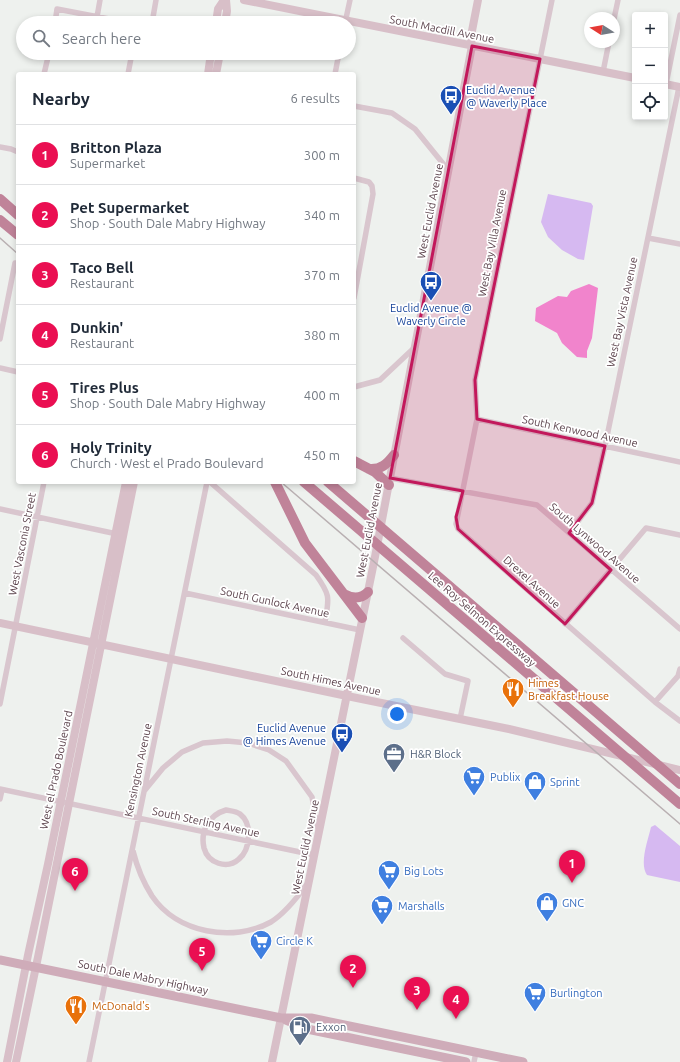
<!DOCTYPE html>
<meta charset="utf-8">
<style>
body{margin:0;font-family:Ubuntu,sans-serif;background:#f6f6f7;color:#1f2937}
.controls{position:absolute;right:12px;top:12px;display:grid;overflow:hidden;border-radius:4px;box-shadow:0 2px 6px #0003}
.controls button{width:36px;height:36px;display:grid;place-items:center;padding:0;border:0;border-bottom:1px solid #e0e1e3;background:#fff;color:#1f2937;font:20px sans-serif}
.compass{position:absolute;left:584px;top:12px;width:36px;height:36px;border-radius:50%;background:#fff;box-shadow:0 2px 6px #0003;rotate:281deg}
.you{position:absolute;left:397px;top:714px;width:14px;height:14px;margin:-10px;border:3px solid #fff;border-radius:50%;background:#1a73e8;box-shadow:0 0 0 6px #1a73e833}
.badge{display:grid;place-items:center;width:26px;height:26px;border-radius:50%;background:#ea0f52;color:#fff;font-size:13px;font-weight:700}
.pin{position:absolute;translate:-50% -33px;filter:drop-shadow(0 1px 2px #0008)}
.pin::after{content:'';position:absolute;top:21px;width:14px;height:12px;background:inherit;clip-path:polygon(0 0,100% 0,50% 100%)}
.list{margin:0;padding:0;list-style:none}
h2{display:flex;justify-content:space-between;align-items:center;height:52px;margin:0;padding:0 16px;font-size:17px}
h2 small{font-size:13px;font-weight:400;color:#747a83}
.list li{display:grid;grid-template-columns:26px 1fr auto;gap:12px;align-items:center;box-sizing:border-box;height:60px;padding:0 16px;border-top:1px solid #e0e1e3}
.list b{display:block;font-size:15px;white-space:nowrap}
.list p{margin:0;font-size:13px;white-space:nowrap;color:#747a83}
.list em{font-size:13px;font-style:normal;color:#747a83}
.icon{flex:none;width:22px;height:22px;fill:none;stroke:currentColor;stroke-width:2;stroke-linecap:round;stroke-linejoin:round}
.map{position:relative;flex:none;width:680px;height:1062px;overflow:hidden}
.search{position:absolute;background:#fff;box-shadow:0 2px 6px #0003;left:16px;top:16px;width:340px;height:44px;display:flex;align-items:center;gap:10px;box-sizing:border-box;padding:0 14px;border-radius:22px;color:#747a83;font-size:15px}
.panel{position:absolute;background:#fff;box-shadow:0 2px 6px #0003;left:16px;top:72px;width:340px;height:412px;border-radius:4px}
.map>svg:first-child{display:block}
.green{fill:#d6b9f1}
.water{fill:#f184cc}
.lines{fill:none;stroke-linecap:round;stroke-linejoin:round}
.street{stroke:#d9c6ce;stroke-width:5.5}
.secondary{stroke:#d8bfc8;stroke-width:8}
.primary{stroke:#cfacb9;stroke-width:9}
.highway{stroke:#c08399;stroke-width:10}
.rail{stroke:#b9b0b2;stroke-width:1.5}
.marked{fill:#c2185b;fill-opacity:0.2;stroke:#c2185b;stroke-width:3;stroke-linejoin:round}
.labels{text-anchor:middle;stroke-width:3.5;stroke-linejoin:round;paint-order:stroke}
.street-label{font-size:11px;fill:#5d454e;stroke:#fff}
.transit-label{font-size:11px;fill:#164399;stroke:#fff;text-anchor:start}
.food-label{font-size:11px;fill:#c56008;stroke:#fff;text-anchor:start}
.service-label{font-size:11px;fill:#4e5e75;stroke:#fff;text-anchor:start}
.shop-label{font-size:11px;fill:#366cbe;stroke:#fff;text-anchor:start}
</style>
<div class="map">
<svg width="680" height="1062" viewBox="0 0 680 1062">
<rect width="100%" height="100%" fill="#eef1ee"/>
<path class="green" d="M548 194 591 203 593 206 584 260 578 259 562 250 548 237 541 222Z
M655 825 680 846V882L647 875C639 864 648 840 651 827Z"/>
<path class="water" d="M589 284 598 288 592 338 587 351V358L577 357 562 343 557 333 535 321 536 308 558 296 567 297 571 291Z"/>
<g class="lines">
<path class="street" d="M552 0 475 380 477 419 456 524 458 529 655 702 680 721
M97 17 100 0
M614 19 618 0
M55 23 57 9 130 23
M152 23 156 0
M345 23 350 0
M146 54V53
M603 72 609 42
M44 74 49 53
M128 74 132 53
M335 74 339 53
M666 84 680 15
M354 106 392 113 415 129 449 171
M0 147 11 149 18 152
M354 178 369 182 372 186 373 194 354 298
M648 238 680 244
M0 339 15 263
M0 368 18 372
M354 387 380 380 414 348
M477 419 680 462
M390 478 537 505 680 629
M210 482 316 575C331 596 329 598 325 622
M0 509 117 534
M569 533 592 503 605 446 679 87
M185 593 360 630
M565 624 646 528 680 535
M403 638 445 674 468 681 460 719
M655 702 678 676 680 669
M0 704 44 482
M0 789 314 855
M145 790 163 768 182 752 203 743 227 741 248 743 269 750 286 761 312 797 318 828
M0 799 2 790
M226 810C231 811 236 811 240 814 253 824 250 850 239 859 227 870 208 863 204 848 200 831 209 815 226 810Z
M133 851C137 867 143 882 152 896 177 933 233 943 271 922 285 913 297 898 307 884
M89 1062 207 482
M474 1062 476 1052"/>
<path class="secondary" d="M244 0 635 78
M216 23 218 9 224 0
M225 23 227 11 226 0
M208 74 211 53
M216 74 220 53
M665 84 680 87
M0 623 347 696 509 729 680 770
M7 1062 28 955 48 864 126 482
M16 1062 38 957 134 482
M272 1062 374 562 472 46 471 36 478 0"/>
<path class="primary" d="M0 960 281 1018H311L523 1062
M286 1020 307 1029 466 1062"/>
<path class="highway" d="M0 199 18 215
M0 220 18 235
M354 461 375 472 389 485
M369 469C381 470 387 464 394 455
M275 482 305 543 362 618
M304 482 680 804
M328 482 680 784
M344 594C353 599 361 599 368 592"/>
<path class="rail" d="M0 238 18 254
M281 482 680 824"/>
</g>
<path class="marked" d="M472 46 540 59 475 380 477 419 605 446 592 503 569 533 611 570 565 624 458 529 456 517 463 491 390 478Z"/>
<defs>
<g id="bus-pin" transform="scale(1.15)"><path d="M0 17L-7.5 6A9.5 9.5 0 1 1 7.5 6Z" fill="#1a4fb4" stroke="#fff"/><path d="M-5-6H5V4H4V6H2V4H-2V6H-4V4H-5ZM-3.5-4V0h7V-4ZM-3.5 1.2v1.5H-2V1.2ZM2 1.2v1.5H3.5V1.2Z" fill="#fff"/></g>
<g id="restaurant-pin" transform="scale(1.15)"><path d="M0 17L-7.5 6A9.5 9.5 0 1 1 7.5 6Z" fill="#e8710a" stroke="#fff"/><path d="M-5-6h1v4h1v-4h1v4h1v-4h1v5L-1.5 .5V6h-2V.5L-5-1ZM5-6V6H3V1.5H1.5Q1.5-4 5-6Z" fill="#fff"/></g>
<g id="office-pin" transform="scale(1.15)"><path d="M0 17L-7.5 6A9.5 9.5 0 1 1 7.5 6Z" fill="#5c6f8a" stroke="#fff"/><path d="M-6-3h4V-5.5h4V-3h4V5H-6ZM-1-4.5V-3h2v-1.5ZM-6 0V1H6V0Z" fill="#fff"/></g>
<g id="supermarket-pin" transform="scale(1.15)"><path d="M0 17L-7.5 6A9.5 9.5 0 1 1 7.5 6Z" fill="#3f7fe0" stroke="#fff"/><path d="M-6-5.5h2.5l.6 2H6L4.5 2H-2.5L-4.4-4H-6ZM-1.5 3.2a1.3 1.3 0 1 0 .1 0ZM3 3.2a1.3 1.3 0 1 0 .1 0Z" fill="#fff"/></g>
<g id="shop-pin" transform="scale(1.15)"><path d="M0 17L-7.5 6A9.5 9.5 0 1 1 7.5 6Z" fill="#3f7fe0" stroke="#fff"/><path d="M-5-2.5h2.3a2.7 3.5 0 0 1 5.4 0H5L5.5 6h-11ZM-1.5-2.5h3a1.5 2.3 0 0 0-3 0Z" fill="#fff"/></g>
<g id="fuel-pin" transform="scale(1.15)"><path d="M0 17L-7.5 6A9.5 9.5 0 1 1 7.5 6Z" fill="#5c6f8a" stroke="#fff"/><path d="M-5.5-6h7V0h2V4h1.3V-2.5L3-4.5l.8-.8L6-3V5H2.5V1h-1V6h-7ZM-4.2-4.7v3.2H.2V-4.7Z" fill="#fff"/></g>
</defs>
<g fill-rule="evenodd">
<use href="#bus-pin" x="451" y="96"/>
<use href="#bus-pin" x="431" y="282"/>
<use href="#restaurant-pin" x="513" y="689"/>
<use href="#bus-pin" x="342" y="734"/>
<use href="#office-pin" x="394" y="754"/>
<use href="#supermarket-pin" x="474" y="777"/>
<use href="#shop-pin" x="535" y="782"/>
<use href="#supermarket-pin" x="389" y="871"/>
<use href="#shop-pin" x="547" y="903"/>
<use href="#supermarket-pin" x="382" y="906"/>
<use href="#supermarket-pin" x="261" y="941"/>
<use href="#supermarket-pin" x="535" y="993"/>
<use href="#restaurant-pin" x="76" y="1006"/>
<use href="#fuel-pin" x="300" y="1027"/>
</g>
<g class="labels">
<g class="street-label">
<text transform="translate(442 29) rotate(11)" y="4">South Macdill Avenue</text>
<text transform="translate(430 211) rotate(-79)" y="4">West Euclid Avenue</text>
<text transform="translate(492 243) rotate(-79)" y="4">West Bay Villa Avenue</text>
<text transform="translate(622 312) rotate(-78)" y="4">West Bay Vista Avenue</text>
<text transform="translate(580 431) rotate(12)" y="4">South Kenwood Avenue</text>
<text transform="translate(369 530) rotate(-79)" y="4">West Euclid Avenue</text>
<text transform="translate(595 543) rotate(41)" y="4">South Lynwood Avenue</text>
<text transform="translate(22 544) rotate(-79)" y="4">West Vasconia Street</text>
<text transform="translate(532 582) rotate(42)" y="4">Drexel Avenue</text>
<text transform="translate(275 602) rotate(12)" y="4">South Gunlock Avenue</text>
<text transform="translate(482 619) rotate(41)" y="4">Lee Roy Selmon Expressway</text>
<text transform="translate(331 681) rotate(12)" y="4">South Himes Avenue</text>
<text transform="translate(56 770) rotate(-78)" y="4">West el Prado Boulevard</text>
<text transform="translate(138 770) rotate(-78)" y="4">Kensington Avenue</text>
<text transform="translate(206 822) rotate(12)" y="4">South Sterling Avenue</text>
<text transform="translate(305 847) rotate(-78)" y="4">West Euclid Avenue</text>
<text transform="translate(143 977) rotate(12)" y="4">South Dale Mabry Highway</text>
</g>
<g class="transit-label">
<text x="466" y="94">Euclid Avenue<tspan x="466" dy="13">@ Waverly Place</tspan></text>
<text x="431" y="312" text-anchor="middle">Euclid Avenue @<tspan x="431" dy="13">Waverly Circle</tspan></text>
<text x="326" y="732" text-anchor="end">Euclid Avenue<tspan x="326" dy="13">@ Himes Avenue</tspan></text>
</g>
<g class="food-label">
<text x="528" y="687">Himes<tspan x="528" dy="13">Breakfast House</tspan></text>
<text x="92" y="1010">McDonald's</text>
</g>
<g class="service-label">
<text x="410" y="758">H&amp;R Block</text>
<text x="316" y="1031">Exxon</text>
</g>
<g class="shop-label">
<text x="490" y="781">Publix</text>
<text x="550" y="786">Sprint</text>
<text x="404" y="875">Big Lots</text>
<text x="562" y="907">GNC</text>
<text x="398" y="910">Marshalls</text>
<text x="276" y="945">Circle K</text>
<text x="550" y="997">Burlington</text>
</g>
</g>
</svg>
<div class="controls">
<button>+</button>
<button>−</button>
<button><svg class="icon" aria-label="locate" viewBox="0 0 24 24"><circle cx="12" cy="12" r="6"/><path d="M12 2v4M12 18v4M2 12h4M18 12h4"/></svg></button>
</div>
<svg class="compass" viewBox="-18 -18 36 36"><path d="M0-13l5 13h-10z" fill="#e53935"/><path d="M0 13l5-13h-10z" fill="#747a83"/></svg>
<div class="you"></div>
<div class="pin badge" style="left:572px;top:883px">1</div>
<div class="pin badge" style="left:353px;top:988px">2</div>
<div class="pin badge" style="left:417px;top:1010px">3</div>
<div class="pin badge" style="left:456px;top:1019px">4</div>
<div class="pin badge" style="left:202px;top:971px">5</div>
<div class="pin badge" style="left:75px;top:891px">6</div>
<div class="search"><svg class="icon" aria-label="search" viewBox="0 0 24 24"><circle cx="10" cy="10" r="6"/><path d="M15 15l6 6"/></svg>Search here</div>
<section class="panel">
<h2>Nearby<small>6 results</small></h2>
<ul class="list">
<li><span class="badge">1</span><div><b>Britton Plaza</b><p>Supermarket</p></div><em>300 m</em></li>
<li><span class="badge">2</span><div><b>Pet Supermarket</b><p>Shop · South Dale Mabry Highway</p></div><em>340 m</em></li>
<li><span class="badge">3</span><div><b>Taco Bell</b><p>Restaurant</p></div><em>370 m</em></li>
<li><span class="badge">4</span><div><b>Dunkin'</b><p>Restaurant</p></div><em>380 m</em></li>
<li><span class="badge">5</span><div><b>Tires Plus</b><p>Shop · South Dale Mabry Highway</p></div><em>400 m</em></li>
<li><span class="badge">6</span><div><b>Holy Trinity</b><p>Church · West el Prado Boulevard</p></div><em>450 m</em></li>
</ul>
</section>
</div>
